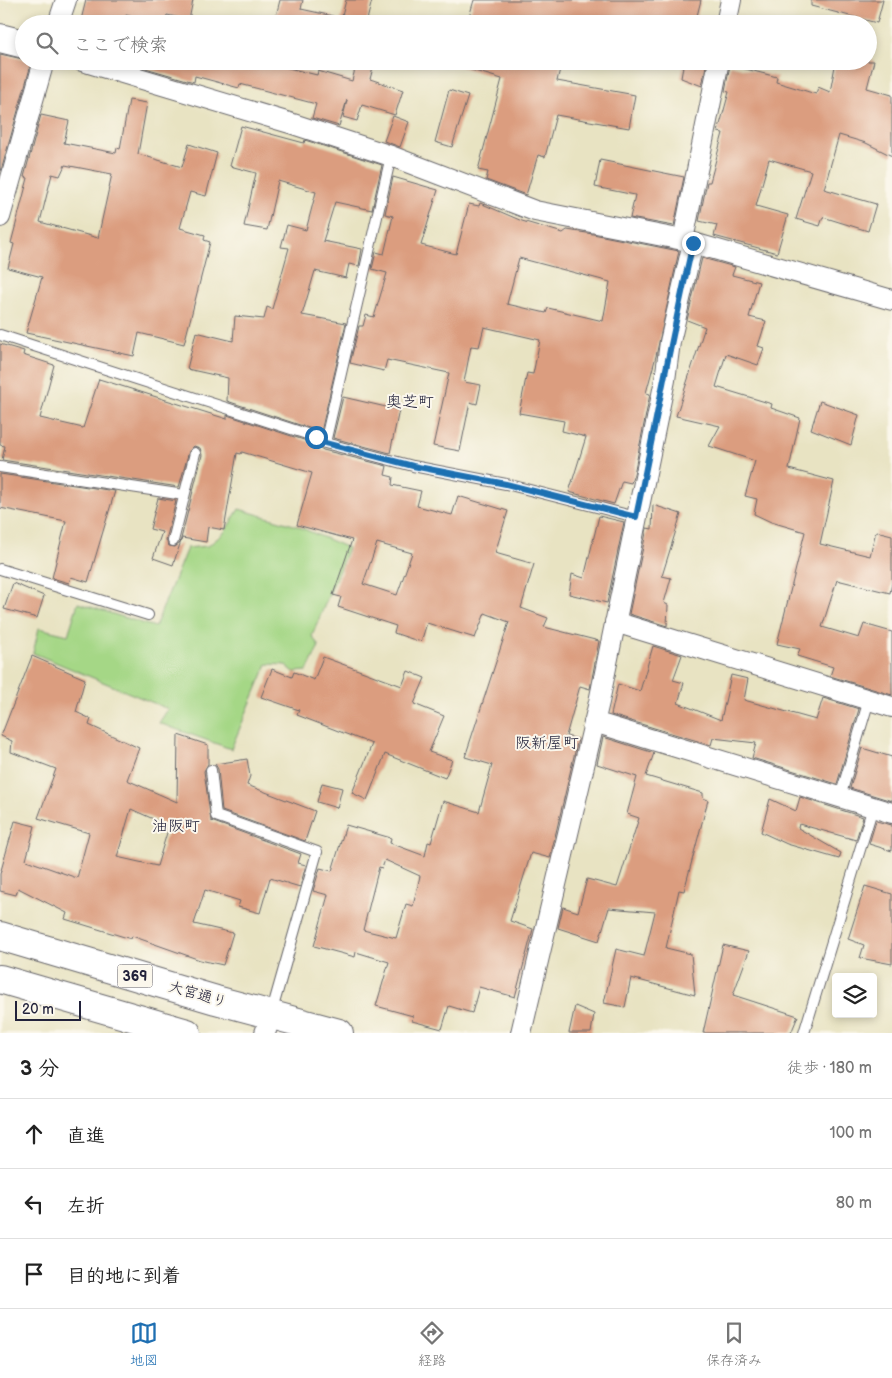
<!DOCTYPE html>
<html lang="ja">
<meta charset="utf-8">
<style>
body{margin:0;font-family:"Balsamiq Sans","Klee One",sans-serif;background:#f2f2f2;color:#222}
.controls{position:absolute;right:15px;bottom:15px;display:grid;overflow:hidden;border-radius:5px;box-shadow:0 2px 8px #0003}
.controls button{width:45px;height:45px;display:grid;place-items:center;padding:0;border:0;border-bottom:1px solid #e0e0e0;background:#fff;color:#222;font:25px sans-serif}
.scale{position:absolute;left:15px;bottom:12px;width:66px;box-sizing:border-box;padding-left:5px;border:2px solid #22223b;border-top:0;font-size:14px;line-height:18px;white-space:nowrap;color:#22223b;-webkit-text-stroke:4px #fbf7ec;paint-order:stroke}
.stop{position:absolute;width:15px;height:15px;margin:-11px;border:4px solid #1f6fb2;border-radius:50%;background:#fff}
.stop.end{background:#1f6fb2;border-color:#fff;box-shadow:0 1px 5px #0008}
.list{margin:0;padding:0;list-style:none}
h2{display:flex;justify-content:space-between;align-items:center;height:65px;margin:0;padding:0 20px;font-size:21px}
h2 small{font-size:16px;font-weight:400;color:#767676}
.list li{display:grid;grid-template-columns:32px 1fr auto;gap:15px;align-items:center;box-sizing:border-box;height:70px;padding:0 20px;border-top:1px solid #e0e0e0}
.list b{display:block;font-size:19px;white-space:nowrap}
.list em{font-size:16px;font-style:normal;color:#767676}
.icon{flex:none;width:28px;height:28px;fill:none;stroke:currentColor;stroke-width:2;stroke-linecap:round;stroke-linejoin:round}
.map{position:relative;flex:none;width:892px;height:1033px;overflow:hidden}
.search{position:absolute;background:#fff;box-shadow:0 2px 8px #0003;left:15px;right:15px;top:15px;height:55px;display:flex;align-items:center;gap:12px;box-sizing:border-box;padding:0 18px;border-radius:28px;color:#767676;font-size:19px}
.sheet{height:275px;background:#fff}
nav{display:flex;justify-content:space-around;align-items:center;box-sizing:border-box;height:70px;border-top:1px solid #e0e0e0;background:#fff;font-size:14px;color:#767676}
nav a{display:grid;justify-items:center;gap:2px}
nav .on{color:#1f6fb2}
.map>svg:first-child{display:block}
.green{fill:#a5d786;stroke:#647c60}
.building{fill:#db9d7f;fill-rule:evenodd}
.lines{fill:none;stroke-linecap:round;stroke-linejoin:round}
.lane-casing{stroke:#67666a;stroke-width:12}
.street-casing{stroke:#67666a;stroke-width:22}
.secondary-casing{stroke:#67666a;stroke-width:30}
.highway-casing{stroke:#67666a;stroke-width:30}
.lane{stroke:#fff;stroke-width:10}
.street{stroke:#fff;stroke-width:20}
.secondary{stroke:#fff;stroke-width:28}
.highway{stroke:#fff;stroke-width:28}
.route{stroke:#1f6fb2;stroke-width:6}
.labels{text-anchor:middle;stroke-width:4;stroke-linejoin:round;paint-order:stroke}
.shield{fill:#fbf7ec;stroke:#636270;stroke-width:1}
.shield-label{font-size:14px;font-weight:bold;fill:#22223b}
.street-label{font-size:15px;fill:#22223b;stroke:#fbf7ec}
.neighbourhood-label{font-size:16px;fill:#22223b;stroke:#fbf7ec}
</style>
<div class="map">
<svg width="892" height="1033" viewBox="0 0 892 1033">
<rect width="100%" height="100%" fill="#fbf7ec"/>
<filter id="ink" filterUnits="userSpaceOnUse"><feTurbulence type="fractalNoise" baseFrequency=".02" numOctaves="2"/><feDisplacementMap in="SourceGraphic" scale="10" xChannelSelector="R" yChannelSelector="G"/><feConvolveMatrix kernelMatrix="1 2 1 2 8 2 1 2 1" color-interpolation-filters="sRGB"/></filter>
<filter id="wash" filterUnits="userSpaceOnUse"><feTurbulence type="fractalNoise" baseFrequency=".0096" numOctaves="4" result="noise"/><feDisplacementMap in="SourceGraphic" scale="20" xChannelSelector="R" yChannelSelector="G"/><feGaussianBlur stdDeviation="1.12" result="paint"/><feColorMatrix in="noise" values="0 0 0 0 0 0 0 0 0 0 0 0 0 0 0 0 0 1.4 0 .05"/><feComposite in="paint" operator="in"/></filter>
<g filter="url(#wash)">
<rect width="100%" height="100%" fill="#e8e3c2"/>
<path class="green" d="M239 509 297 526 348 548 312 636 319 646 307 671 294 672 286 665 267 664 231 749 159 723 168 709 33 653 39 628 68 635 78 603 155 627 187 548 208 546 224 533Z"/>
<g id="blocks">
<path class="building" d="M86 0H193L189 20 167 15 164 24H159L126 15 123 24H84L85 20H81Z
M280 0H303L301 9 333 16 332 24H274Z
M346 0H372L366 24H340Z
M474 0H701L695 24H467Z
M811 0H883L877 23 811 6Z
M0 54 32 61 1 171 0 170Z
M136 61H260L317 75 318 71 352 81 357 61H375L370 79 403 90 395 115 362 105 357 121 343 117 347 100 339 126 312 118 316 104 240 84 239 88 195 76 194 82 135 65Z
M459 61H562L557 81 635 95 629 128 556 115 545 157 538 155 526 195 486 180 488 172 478 170 502 79 458 66Z
M684 61H707L702 86 681 78Z
M836 61H874L867 88 892 95V156L866 143 839 135 824 189 876 204 868 231 823 217 820 226 796 219 811 171 769 159 756 206 788 215 777 253 714 236 717 225 699 221 707 182H710L723 133 718 132 729 92 725 91 730 65 777 77 776 82 816 94 818 87 830 92Z
M449 90 468 96 452 147 435 142Z
M129 100 147 103 138 154 182 167 189 144 217 153 206 196 190 192 180 228 205 235 204 240 210 242 184 344 139 333 134 356 26 333 42 277 8 268 14 244 11 243 28 178 24 177 41 115 69 121 64 143 116 153 117 148 120 149ZM65 165 112 174 98 238 40 222 52 174 60 176Z
M393 116 409 122 400 147 384 141Z
M241 126 304 143 305 140 382 165 372 210 335 202 323 241 362 249 359 266 349 264 346 278 315 271 302 315 346 323 321 432 227 401 228 378 187 369 196 332 233 341 235 316 264 319 267 307 272 309 289 248 281 247 287 225 306 230 316 192 278 181 267 230 244 226 256 173 230 166Z
M600 160 684 177 674 226 630 218 635 195 595 187Z
M393 177 438 190 421 245 456 254 469 204 479 206 480 203 522 221 563 233 567 230 593 234 679 251 656 356 646 393 650 394 634 474 631 483 622 481 614 504 569 492 586 437 562 431 564 421 519 413 527 373 533 374 540 340 484 327 479 347 471 346 464 382 481 385 477 404 470 402 460 451 433 446 449 373 387 360 384 371 350 363 359 326H363L366 315 374 317 387 273 372 269 376 252 384 254 393 216 385 214ZM519 258 610 282 603 321 548 308 546 313 507 304Z
M702 258 735 267 732 275 759 282 749 317 766 321 758 346 764 348 758 365 726 354 716 387 772 404 771 408 800 418 789 469 834 481 820 544 870 556 876 531 892 535V583L890 593 837 580 822 627 859 638 864 624 892 632V695L830 676 833 667 797 656 800 649 777 644 805 532 771 522 754 514 757 499 745 496 755 461 709 446 720 426 676 416 705 327 687 320Z
M0 344 24 351 23 355 54 365 40 418 83 428 99 379 227 419V415L313 443 323 450 387 466 385 475 393 477 392 485 421 491 417 506 452 515 458 496 508 511 495 553 534 564 521 608 548 618 544 627 599 641 590 689 580 686 566 736 578 739 550 858 531 853 510 921 533 929 515 997 479 987 472 1013 449 1006 442 1029 412 1021 413 1016 376 1006 389 962 356 952 355 957 314 946 328 895 313 891 320 868 332 871 346 825 391 838 390 843 425 856 428 842 431 843 443 801 479 812 492 765 465 757 509 622 485 613 475 638 427 623 421 642 394 633 396 626 338 607 341 597 333 595 352 540 297 525 312 473 242 452 241 454 237 453 224 530 208 527 206 542 182 538 173 565 153 558 162 532 150 529 158 498 176 501 166 540 169 546 175 547 180 543 202 455 200 448 194 446 189 451 179 487 2 460 5 446 0 445ZM377 543 412 553 397 595 363 584ZM385 860 420 876 413 906 406 904 396 938 363 930 379 867 382 868Z
M343 397 399 410 390 453 333 438Z
M820 401 859 415 851 445 811 429Z
M0 474 115 491 88 582 71 577 69 583 52 578 66 521 0 508Z
M653 505 681 514 662 576 671 578 664 603 668 605 667 626 629 614 647 528 652 529Z
M599 516 624 522 607 603 569 594 572 574 584 578Z
M13 583 44 596 37 618 4 609Z
M653 646 682 655 673 680 684 683 678 703 721 720 731 675 748 679 744 700 816 720 823 698 859 709 837 784 752 758 756 743 713 738 711 745 611 715 618 684 640 691Z
M32 656 85 679 76 712 91 719 89 725 139 748 127 780 177 802 178 735 208 745V764L204 771 211 821 301 854 298 863 306 865 300 887 270 878 260 913 238 907 240 901 205 890 194 924 233 933 223 965 200 960 132 936 131 939 65 919 67 913 18 888 16 895 0 891V874L15 821 35 826 26 860 77 878 89 833 38 818 56 769 11 752 12 741 1 736ZM131 809 169 826 157 866 117 857Z
M323 657 402 686 408 671 425 678 414 704 444 716 429 752 452 760 445 778 385 754 367 800 352 793 372 744 297 715 299 710 261 697 272 669 292 677 294 672 314 680Z
M603 737 654 753 646 776 703 793V798L708 800 684 891 679 890 666 948 691 954 695 995 631 978 625 1007 604 1003 616 949 644 956 655 912 609 908 599 941 558 928 563 907 578 912 587 879 617 887 639 818 627 814 637 777 597 764Z
M862 748 892 757V801L850 788Z
M247 759 250 776 247 785 315 811 305 841 222 811 218 769 215 764Z
M322 783 342 788 337 808 317 802Z
M800 797 863 817 856 840 799 824 798 828 841 853 839 859 787 844 761 832 770 799 796 811Z
M876 821 892 825V851L869 844Z
M865 886 892 894V964L860 958 864 945 848 939Z
M723 945 749 951 733 995 798 1016 791 1033H703Z
M575 1006 594 1014 591 1033H569Z"/>
</g>
</g>
<g filter="url(#ink)">
<use href="#blocks" fill-opacity="0" stroke="#67666a" stroke-width="1"/>
<g class="lines">
<g class="lane-casing">
<path id="lane" d="M0 335 316 437 325 443 413 466 506 484 636 517
M325 443 391 156
M0 467 184 495
M173 541 195 453
M0 569 148 615
M211 770 216 816 317 852 271 1014
M840 797 869 700
M804 1033 873 807"/>
</g>
<g class="street-casing">
<path id="street" d="M58 24 66 0
M726 24 731 0
M82 61 293 124 391 156 535 211 683 240 892 300
M0 217 44 61
M683 240 719 61
M615 622 892 707
M594 722 892 813
M265 1033 271 1016
M521 1033 599 702 665 380 670 342 693 243"/>
</g>
<g class="secondary-casing">
<path id="secondary" d="M0 38 24 44"/>
</g>
<g class="highway-casing">
<path id="highway" d="M0 936 216 1000 339 1033
M0 979 187 1033"/>
</g>
<use href="#lane" class="lane"/>
<use href="#street" class="street"/>
<use href="#secondary" class="secondary"/>
<use href="#highway" class="highway"/>
</g>
</g>
<g class="lines" filter="url(#ink)">
<path class="route" d="M316 437 325 443 413 466 506 484 636 517C655 426 672 334 693 243"/>
</g>
<g class="labels">
<rect class="shield" x="117.5" y="964.5" width="35" height="23" rx="4"/>
<g class="shield-label">
<text x="135" y="981">369</text>
</g>
<g class="street-label">
<text transform="translate(198 994) rotate(16)" y="5">大宮通り</text>
</g>
<g class="neighbourhood-label">
<text x="410" y="407">奥芝町</text>
<text x="547" y="748">阪新屋町</text>
<text x="176" y="831">油阪町</text>
</g>
</g>
</svg>
<div class="controls">
<button><svg class="icon" aria-label="layers" viewBox="0 0 24 24"><path d="M12 4l9 5-9 5-9-5zM3 14l9 5 9-5"/></svg></button>
</div>
<div class="scale">20 m</div>
<div class="stop" style="left:316px;top:437px"></div>
<div class="stop end" style="left:693px;top:243px"></div>
<div class="search"><svg class="icon" aria-label="search" viewBox="0 0 24 24"><circle cx="10" cy="10" r="6"/><path d="M15 15l6 6"/></svg>ここで検索</div>
</div>
<section class="sheet">
<h2>3 分<small>徒歩 · 180 m</small></h2>
<ul class="list">
<li><svg class="icon" aria-label="ahead" viewBox="0 0 24 24"><path d="M12 20V5M6 11l6-6 6 6"/></svg><div><b>直進</b></div><em>100 m</em></li>
<li><svg class="icon" aria-label="left" viewBox="0 0 24 24"><path d="M17 20v-9H6M10 6l-5 5 5 5"/></svg><div><b>左折</b></div><em>80 m</em></li>
<li><svg class="icon" aria-label="arrive" viewBox="0 0 24 24"><path d="M6 21V4h12l-3 4 3 4H6"/></svg><div><b>目的地に到着</b></div></li>
</ul>
</section>
<nav>
<a class="on"><svg class="icon" aria-label="map" viewBox="0 0 24 24"><path d="M3 6l6-2 6 2 6-2v14l-6 2-6-2-6 2zM9 4v14M15 6v14"/></svg>地図</a>
<a><svg class="icon" aria-label="directions" viewBox="0 0 24 24"><path d="M12 3l9 9-9 9-9-9zM9 14v-3h6M13 9l2 2-2 2"/></svg>経路</a>
<a><svg class="icon" aria-label="saved" viewBox="0 0 24 24"><path d="M7 4h10v16l-5-4-5 4z"/></svg>保存済み</a>
</nav>
